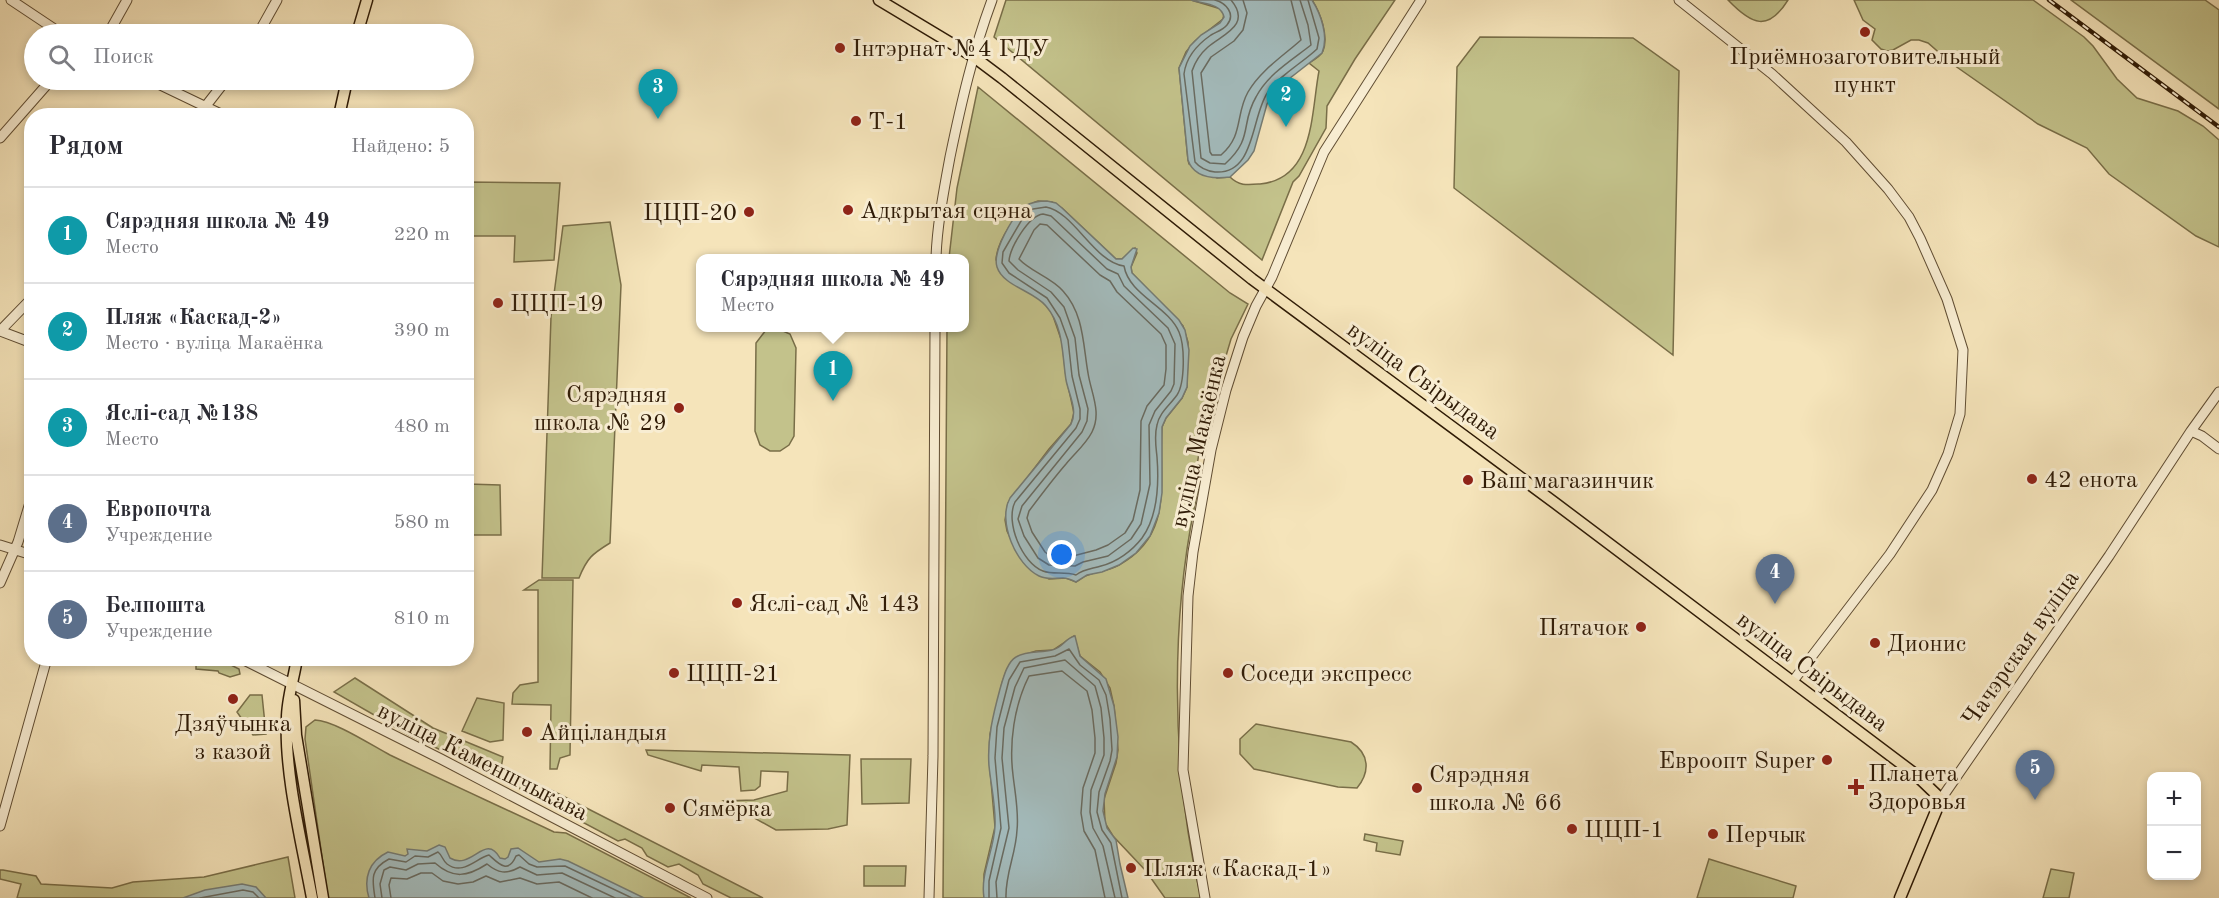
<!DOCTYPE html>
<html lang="ru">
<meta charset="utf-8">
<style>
body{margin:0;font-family:"Old Standard TT",serif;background:#f2f2f3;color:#2b2b33}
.controls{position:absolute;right:18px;bottom:18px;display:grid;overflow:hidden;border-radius:12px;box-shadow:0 3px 9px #0003}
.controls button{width:54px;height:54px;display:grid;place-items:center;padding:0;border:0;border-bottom:2px solid #e1e1e2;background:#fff;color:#2b2b33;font:30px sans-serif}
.you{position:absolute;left:1062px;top:555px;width:21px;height:21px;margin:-15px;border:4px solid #fff;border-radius:50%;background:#1a73e8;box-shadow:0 0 0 9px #1a73e833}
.badge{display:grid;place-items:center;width:39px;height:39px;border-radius:50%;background:#0f766e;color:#fff;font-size:20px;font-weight:700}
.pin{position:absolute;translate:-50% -50px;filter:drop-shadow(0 2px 3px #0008)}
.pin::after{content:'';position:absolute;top:32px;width:21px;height:18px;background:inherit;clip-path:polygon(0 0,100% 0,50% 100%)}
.popup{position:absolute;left:696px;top:254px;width:273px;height:78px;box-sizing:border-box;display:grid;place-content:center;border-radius:12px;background:#fff;filter:drop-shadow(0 2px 4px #0005);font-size:20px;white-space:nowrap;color:#7c7c81}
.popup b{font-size:22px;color:#2b2b33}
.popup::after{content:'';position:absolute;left:50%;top:100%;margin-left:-12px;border:12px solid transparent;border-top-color:#fff}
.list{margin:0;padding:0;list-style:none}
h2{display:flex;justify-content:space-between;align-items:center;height:78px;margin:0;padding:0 24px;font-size:26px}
h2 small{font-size:20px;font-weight:400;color:#7c7c81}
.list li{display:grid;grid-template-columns:39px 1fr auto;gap:18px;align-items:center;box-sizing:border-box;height:96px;padding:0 24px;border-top:2px solid #e1e1e2}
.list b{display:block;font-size:22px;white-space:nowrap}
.list p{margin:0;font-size:20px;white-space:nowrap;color:#7c7c81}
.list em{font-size:20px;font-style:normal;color:#7c7c81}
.icon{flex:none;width:33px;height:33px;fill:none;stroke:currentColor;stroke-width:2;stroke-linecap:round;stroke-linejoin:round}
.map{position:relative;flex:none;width:2219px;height:898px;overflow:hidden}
.search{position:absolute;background:#fff;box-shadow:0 3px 9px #0003;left:24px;top:24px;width:450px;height:66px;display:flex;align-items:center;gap:15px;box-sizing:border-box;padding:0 21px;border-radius:33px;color:#7c7c81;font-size:22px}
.panel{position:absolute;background:#fff;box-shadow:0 3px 9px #0003;left:24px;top:108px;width:450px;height:558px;border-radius:24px}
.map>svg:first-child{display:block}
.green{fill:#c3c28b;stroke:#796e48;stroke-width:1.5;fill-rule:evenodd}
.water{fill:#a3bbbc;stroke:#757b73;stroke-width:1.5}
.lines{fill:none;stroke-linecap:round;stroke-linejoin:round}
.shore{stroke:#696b61;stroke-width:1.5}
.minor-casing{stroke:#604d33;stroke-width:11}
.major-casing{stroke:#2f1b06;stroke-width:13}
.minor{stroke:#f8edd2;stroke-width:9}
.major{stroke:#f5e4ba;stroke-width:10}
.rail-casing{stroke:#2f1b06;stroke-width:4.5}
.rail{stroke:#f8edd2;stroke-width:2;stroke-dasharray:7;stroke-linecap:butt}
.poi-dot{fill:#8f2418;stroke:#f8edd2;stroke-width:2}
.labels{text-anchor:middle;stroke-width:6;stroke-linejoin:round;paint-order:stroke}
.poi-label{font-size:24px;fill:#2f1b06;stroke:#f8edd2;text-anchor:start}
.street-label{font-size:24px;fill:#2f1b06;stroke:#f8edd2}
</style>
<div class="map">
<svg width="2219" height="898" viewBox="0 0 2219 898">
<rect width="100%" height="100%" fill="#f5e4ba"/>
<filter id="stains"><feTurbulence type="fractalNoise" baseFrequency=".00333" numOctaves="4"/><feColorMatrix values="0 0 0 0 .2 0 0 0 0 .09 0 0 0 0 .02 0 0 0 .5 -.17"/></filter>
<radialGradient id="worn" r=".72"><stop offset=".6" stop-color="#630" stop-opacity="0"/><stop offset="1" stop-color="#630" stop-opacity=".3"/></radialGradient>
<path class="green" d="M1006 0H1191L1221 9 1224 14 1223 19 1195 41 1186 52 1179 68 1188 160 1189 164 1217 178 1230 177C1239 186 1247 185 1260 184 1315 179 1311 112 1319 71L1309 63C1314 60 1321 56 1323 51 1329 36 1320 12 1312 0H1395L1355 59 1327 106 1326 128 1299 176 1293 182 1262 260 994 37Z
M1728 0H1788C1768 32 1752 25 1728 0Z
M1854 0H2033L2084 37 2093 46 2117 79 2137 98 2178 111 2203 126 2219 140V247L2196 236 2109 174 2087 148 2038 124 1951 63 1928 43 1919 40H1911L1893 50 1887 51 1881 49 1872 40 1875 29 1863 20Z
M2071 0H2205L2219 10V109Z
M1480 37 1633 38 1679 71 1673 355 1454 188 1457 67Z
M978 87 1230 293 1248 304 1231 339 1220 376 1221 395 1205 453H1199L1195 478H1201C1169 607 1170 769 1201 898H1165L1146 871 1113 836 1105 823 1104 799 1116 763 1118 750 1114 706 1110 688 1100 672 1080 656 1074 636 1053 650 1036 651 1017 657 1007 669 1002 683 990 734 989 758 995 827 984 874V898H943L947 328H965V258H949L957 188ZM1038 201 1052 202 1062 208 1116 259H1122L1135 248 1137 253 1131 267 1132 273 1183 326 1188 342 1187 387 1182 398 1166 418 1162 427C1158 478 1176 534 1119 565 1108 571 1098 571 1088 575 1083 576 1080 580 1076 582L1066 578 1049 579 1031 570 1018 553 1007 531 1005 520 1008 503 1049 449 1071 424 1074 413 1066 377 1062 342 1052 313 1043 302 996 260C997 241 1019 206 1038 201Z
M467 182 560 183 554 260 514 262 515 236H467Z
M610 222 621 285 610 543C592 554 587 558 579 578H542L551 317 563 226Z
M776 328 790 334 796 348 794 436 789 445 780 451H770L760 445 755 431 756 343 766 330Z
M467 484 500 485 501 535H467Z
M539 580H573L570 755 560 758 557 769H550L551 705 512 704 513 693 520 685 538 682V590H524Z
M174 659H219L239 669 240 674 230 677 219 673 218 671 196 669V662L174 661Z
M355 678 433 728 503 757 501 768 496 776 409 735 334 692Z
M250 695H262L266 734 253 735 237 712Z
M477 698 504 703 503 740 490 742 462 731Z
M315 720C335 721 371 745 390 755 444 781 499 806 554 832L566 833 691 898H328L305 739 306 727Z
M1256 724 1351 742C1370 754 1370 772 1357 788L1338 787 1254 769 1240 754V739Z
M646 750 850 755 847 825 828 829 776 830 724 801 754 800 787 791 788 772 761 771 760 786 755 790 741 791 739 767 702 765 701 771 648 755Z
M861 759H911L909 803 862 804Z
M522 777 555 792 763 898H731L703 884 698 875 679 864 668 867 647 856 642 848 625 839 618 841 520 789 515 781Z
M1365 834 1403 841 1400 855 1376 851 1377 843 1364 840Z
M288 857 295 898H17L21 884 0 879V870H3L36 876 41 884 112 888 133 882 204 877Z
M1709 859 1796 886 1793 898H1697Z
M864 866H906L905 886H864Z
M2051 869 2074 873 2069 898H2043Z"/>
<path class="water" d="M1191 0H1312C1321 14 1329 37 1322 53L1285 82 1273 94 1267 104 1254 151 1248 160 1230 177C1214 179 1194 178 1188 160L1179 68 1190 46 1201 35 1220 23 1224 17C1221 3 1203 4 1191 0Z
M1047 201 1056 203 1062 208 1116 259H1122L1133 248 1137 249 1131 267 1132 273 1179 320 1185 330 1189 350 1187 387 1182 398 1166 418 1162 427V493L1159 513 1150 536 1136 553 1119 565 1102 572 1087 575 1076 582C1072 580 1068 578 1063 578 1054 578 1047 580 1039 576 1016 565 997 521 1010 498L1071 424C1078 410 1069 395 1066 380 1062 355 1064 327 1046 306 1034 291 1003 286 997 267 992 252 1013 215 1025 206 1032 202 1039 201 1047 201Z
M1075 636 1080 656 1106 679 1114 706 1118 737 1117 757 1105 794 1103 811 1107 828 1116 840 1120 864 1128 898H984C980 873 994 851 995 826 996 806 991 786 989 766 987 739 993 715 1000 689 1003 679 1007 662 1016 657 1027 650 1041 653 1052 650 1063 648 1065 638 1075 636Z
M439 845 445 847 450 858C472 871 485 832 500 858L505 859 508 857 511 849 518 848 539 862 560 859 568 861 644 898H369C363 878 369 861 388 852L405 856 408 854 407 849 427 851Z
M242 884 256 887 266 898H183L205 890Z"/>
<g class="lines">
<path class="shore" d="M1215 0C1226 3 1236 14 1227 25 1223 30 1216 32 1211 35 1198 44 1186 57 1184 74L1195 162C1200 168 1207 171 1215 172 1256 175 1251 115 1268 92 1281 74 1301 64 1317 49L1319 38 1308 0
M1231 0C1252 25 1223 34 1208 47 1200 54 1195 62 1192 71L1201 158 1210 163 1225 164C1254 138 1240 124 1256 97 1268 74 1292 60 1311 45L1308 25 1300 0
M1243 0 1247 13 1243 30 1234 41 1211 57 1201 73 1210 152 1212 155H1221C1244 135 1235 115 1248 92 1261 70 1283 56 1301 40L1291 0
M1046 207C1074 212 1094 262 1124 266 1129 295 1168 306 1179 332 1185 346 1185 383 1177 395 1170 405 1159 413 1157 425 1154 436 1156 447 1157 457 1159 483 1158 516 1142 538 1132 551 1117 562 1101 566 1091 569 1084 569 1076 575 1065 571 1053 575 1043 571 1022 563 1005 522 1015 502L1076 428 1080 419V409L1072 376 1068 340 1060 318 1047 298 1009 273 1002 263 1003 252 1024 216 1033 209Z
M1043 214 1051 216 1107 269 1118 274 1124 286 1168 328 1175 344 1174 384 1171 391 1155 411 1149 425 1150 484 1141 524 1131 539 1108 556 1083 562 1075 566 1049 565 1038 558 1024 536 1018 519 1022 506 1082 432 1087 421 1088 409 1079 375 1075 338 1064 307 1051 292 1018 270 1009 261C1010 248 1028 216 1043 214Z
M1040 224 1047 225 1100 275 1110 281 1117 292 1161 334 1166 345V369L1164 385 1147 406 1141 421 1140 490 1133 520 1125 533 1108 545 1096 550 1073 556H1050L1045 552 1032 532 1027 518 1029 511C1041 495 1053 479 1066 464 1075 453 1086 444 1092 432 1102 412 1091 393 1088 373 1083 345 1084 314 1063 291 1051 277 1031 272 1019 259L1034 230Z
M200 898 243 890 253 892 259 898
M375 898C372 879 370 869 389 859L406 862 415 856 428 857 438 852C442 855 443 861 447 864 463 876 476 858 489 855 498 863 508 875 516 856L519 855 529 864 537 867 565 866 632 898
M382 898 380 884 384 870 390 867 406 870 418 864 435 863C453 879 467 877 487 864 498 873 506 875 520 867L537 875 562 873 615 898
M391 898 389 885 391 878 407 879 421 873H432L443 881 458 884 473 882 486 876 500 882 520 878 537 884 559 882 592 898
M989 898V881L1001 828 995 758 997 727 1009 680 1020 662 1055 656 1069 649 1080 665 1099 680 1106 695 1110 719 1112 750 1110 761 1099 792 1097 812 1102 830 1111 843 1122 898
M997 898 996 882 1009 828 1002 758 1004 728 1015 687 1024 668 1065 660 1095 686 1101 708 1104 738V755L1091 790 1090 812 1093 828 1103 846 1115 898
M1006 898C1005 874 1016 854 1017 830 1019 812 1015 793 1013 775 1009 743 1014 706 1029 676L1062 671 1087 691 1092 710 1095 738V753L1083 788 1081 813 1084 831 1095 850 1105 898"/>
<g class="minor-casing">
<path id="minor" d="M11 0 62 34
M1679 0 1772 74 1846 142 1888 189 1909 217 1920 238 1947 299 1963 350 1960 414 1948 454 1932 490 1890 554 1793 681
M108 34 127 0
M258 34 277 0
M150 80 225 116
M198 116 226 80
M0 138 51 80
M936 258C937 225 944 190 950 157 961 104 973 51 992 0
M0 331 32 298
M0 331 32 343
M2191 431 2202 436 2219 449
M0 545 32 555
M0 583 18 542 32 496
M240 658 441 759 707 898
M1941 799 2109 556 2191 431 2219 392
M0 826 47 658
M929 898 933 756 935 328
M1205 898 1183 770 1188 596 1193 552 1211 450 1226 390 1243 337 1256 306 1272 277 1324 152 1421 0"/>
</g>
<g class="major-casing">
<path id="major" d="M879 0 974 57 1002 78 1252 279 1555 503 1915 774 1941 799 1900 898
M357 34 367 0
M339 116 347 80
M297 658C294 678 287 699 287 718 284 773 302 843 312 898
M294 700 296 735 323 898"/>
</g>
<use href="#minor" class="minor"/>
<use href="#major" class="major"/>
<g class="rail-casing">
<path id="rail" d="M2049 0 2219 127"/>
</g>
<use href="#rail" class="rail"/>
</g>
<g class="poi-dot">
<circle cx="1865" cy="32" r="6"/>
<circle cx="840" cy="48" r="6"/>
<circle cx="856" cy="121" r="6"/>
<circle cx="848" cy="210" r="6"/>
<circle cx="749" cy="212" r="6"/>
<circle cx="498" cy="303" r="6"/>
<circle cx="679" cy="408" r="6"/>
<circle cx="2032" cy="479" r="6"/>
<circle cx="1468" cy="480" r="6"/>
<circle cx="737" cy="603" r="6"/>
<circle cx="1641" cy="627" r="6"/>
<circle cx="1875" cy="643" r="6"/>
<circle cx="674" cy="673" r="6"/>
<circle cx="1228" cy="673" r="6"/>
<circle cx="233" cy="699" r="6"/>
<circle cx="527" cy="732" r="6"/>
<circle cx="1827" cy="760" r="6"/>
<path d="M1853 778h6v6h6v6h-6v6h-6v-6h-6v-6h6z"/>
<circle cx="1417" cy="788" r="6"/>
<circle cx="670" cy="808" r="6"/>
<circle cx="1572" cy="829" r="6"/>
<circle cx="1713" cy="834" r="6"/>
<circle cx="1131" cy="868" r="6"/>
</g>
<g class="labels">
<g class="poi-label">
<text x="852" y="56">Інтэрнат №4 ГДУ</text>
<text x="1865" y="64" text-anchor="middle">Приёмнозаготовительный<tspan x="1865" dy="28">пункт</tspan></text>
<text x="868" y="129">Т-1</text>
<text x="860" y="218">Адкрытая сцэна</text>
<text x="737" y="220" text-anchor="end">ЦЦП-20</text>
<text x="510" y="311">ЦЦП-19</text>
<text x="667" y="402" text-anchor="end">Сярэдняя<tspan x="667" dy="28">школа № 29</tspan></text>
<text x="2044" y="487">42 енота</text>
<text x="1480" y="488">Ваш магазинчик</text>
<text x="749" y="611">Яслі-сад № 143</text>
<text x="1629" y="635" text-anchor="end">Пятачок</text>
<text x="1887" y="651">Дионис</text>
<text x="686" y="681">ЦЦП-21</text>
<text x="1240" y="681">Соседи экспресс</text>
<text x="233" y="731" text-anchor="middle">Дзяўчынка<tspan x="233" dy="28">з казой</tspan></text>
<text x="539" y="740">Айціландыя</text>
<text x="1815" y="768" text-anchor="end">Евроопт Super</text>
<text x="1868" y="781">Планета<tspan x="1868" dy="28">Здоровья</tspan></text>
<text x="1429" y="782">Сярэдняя<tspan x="1429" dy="28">школа № 66</tspan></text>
<text x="682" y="816">Сямёрка</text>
<text x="1584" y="837">ЦЦП-1</text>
<text x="1725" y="842">Перчык</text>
<text x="1143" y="876">Пляж «Каскад-1»</text>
</g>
<g class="street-label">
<text transform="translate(1424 380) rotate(36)" y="8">вуліца Свірыдава</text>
<text transform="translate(1198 441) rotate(-77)" y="8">вуліца Макаёнка</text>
<text transform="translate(2020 648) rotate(-55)" y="8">Чачэрская вуліца</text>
<text transform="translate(1813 671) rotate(37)" y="8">вуліца Свірыдава</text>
<text transform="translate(483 761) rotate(27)" y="8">вуліца Каменшчыкава</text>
</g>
</g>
<rect width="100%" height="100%" filter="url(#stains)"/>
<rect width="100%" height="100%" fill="url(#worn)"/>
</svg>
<div class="controls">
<button>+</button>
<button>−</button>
</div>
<div class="you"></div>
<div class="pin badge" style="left:833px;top:401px;background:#0f9aa8">1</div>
<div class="popup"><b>Сярэдняя школа № 49</b>Место</div>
<div class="pin badge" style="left:1286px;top:127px;background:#0f9aa8">2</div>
<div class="pin badge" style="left:658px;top:119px;background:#0f9aa8">3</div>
<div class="pin badge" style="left:1775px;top:604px;background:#5c6f8a">4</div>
<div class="pin badge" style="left:2035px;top:800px;background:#5c6f8a">5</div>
<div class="search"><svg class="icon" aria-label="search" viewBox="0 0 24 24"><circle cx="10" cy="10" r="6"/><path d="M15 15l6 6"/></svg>Поиск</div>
<section class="panel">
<h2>Рядом<small>Найдено: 5</small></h2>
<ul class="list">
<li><span class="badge" style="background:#0f9aa8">1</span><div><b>Сярэдняя школа № 49</b><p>Место</p></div><em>220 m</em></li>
<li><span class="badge" style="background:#0f9aa8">2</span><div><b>Пляж «Каскад-2»</b><p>Место · вуліца Макаёнка</p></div><em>390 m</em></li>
<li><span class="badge" style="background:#0f9aa8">3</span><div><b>Яслі-сад №138</b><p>Место</p></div><em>480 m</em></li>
<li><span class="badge" style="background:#5c6f8a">4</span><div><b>Европочта</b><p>Учреждение</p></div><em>580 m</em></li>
<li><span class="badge" style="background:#5c6f8a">5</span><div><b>Белпошта</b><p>Учреждение</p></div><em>810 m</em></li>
</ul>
</section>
</div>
